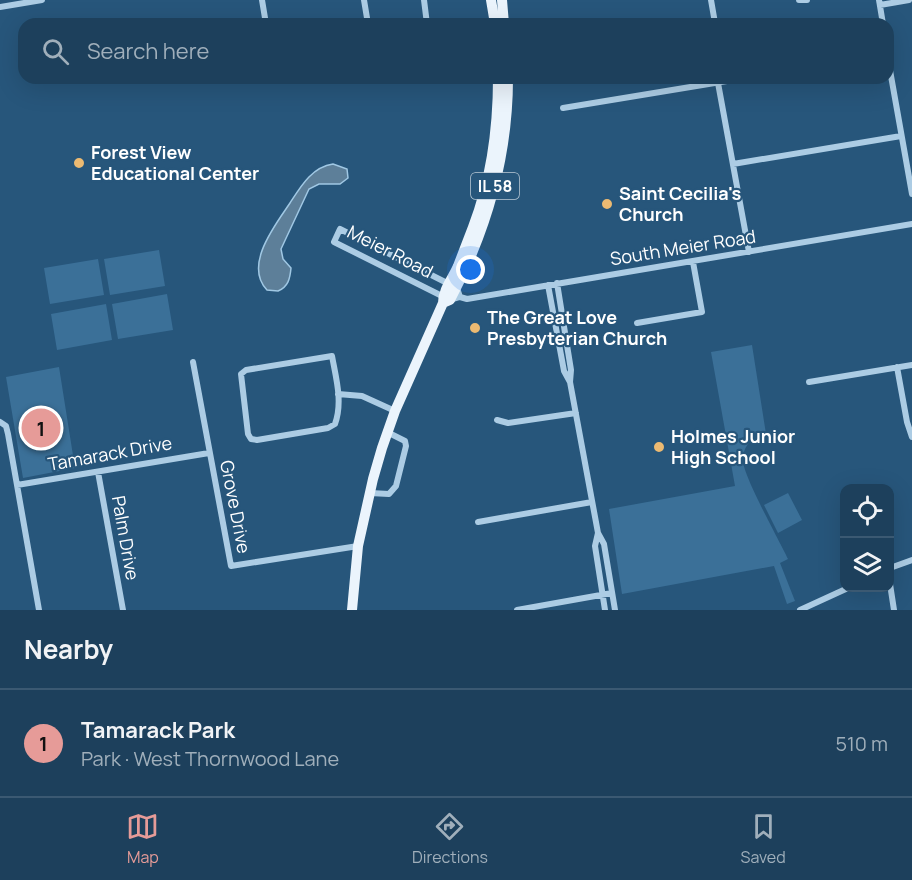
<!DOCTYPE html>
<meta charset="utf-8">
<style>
body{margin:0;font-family:Manrope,sans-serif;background:#2a4b65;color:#f1f3f6}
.controls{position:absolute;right:18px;bottom:18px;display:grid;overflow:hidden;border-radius:12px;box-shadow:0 6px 24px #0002}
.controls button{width:54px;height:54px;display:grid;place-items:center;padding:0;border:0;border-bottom:2px solid #3b5972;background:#1d405c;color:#f1f3f6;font:30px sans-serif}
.you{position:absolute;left:471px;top:270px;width:21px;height:21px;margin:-15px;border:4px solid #fff;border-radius:50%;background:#1a73e8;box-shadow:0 0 0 9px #1a73e833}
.badge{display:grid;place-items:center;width:39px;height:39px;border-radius:50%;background:#e69b98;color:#111;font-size:20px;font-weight:700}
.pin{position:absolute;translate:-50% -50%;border:3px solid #fff;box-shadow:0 2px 6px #0006}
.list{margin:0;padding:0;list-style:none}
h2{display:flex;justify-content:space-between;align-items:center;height:78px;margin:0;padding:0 24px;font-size:26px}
h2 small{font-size:20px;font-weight:400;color:#a0afbb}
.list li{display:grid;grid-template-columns:39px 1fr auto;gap:18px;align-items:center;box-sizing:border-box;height:108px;padding:0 24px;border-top:2px solid #3b5972}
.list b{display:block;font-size:22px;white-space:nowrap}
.list p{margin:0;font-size:20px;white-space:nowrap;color:#a0afbb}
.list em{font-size:20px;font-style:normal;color:#a0afbb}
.icon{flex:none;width:33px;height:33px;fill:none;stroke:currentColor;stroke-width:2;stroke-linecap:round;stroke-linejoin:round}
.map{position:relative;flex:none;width:912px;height:610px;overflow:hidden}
.search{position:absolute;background:#1d405c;box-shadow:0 6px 24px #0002;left:18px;right:18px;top:18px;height:66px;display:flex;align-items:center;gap:15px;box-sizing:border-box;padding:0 21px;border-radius:18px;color:#a0afbb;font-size:22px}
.sheet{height:186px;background:#1d405c}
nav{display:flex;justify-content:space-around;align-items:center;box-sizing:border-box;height:84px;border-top:2px solid #3b5972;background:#1d405c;font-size:16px;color:#a0afbb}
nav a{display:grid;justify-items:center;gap:3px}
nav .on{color:#e69b98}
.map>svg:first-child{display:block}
.green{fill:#3b7098}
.water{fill:#5d7f99;stroke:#a0c8e4;stroke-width:1.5}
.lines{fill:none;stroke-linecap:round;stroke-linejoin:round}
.street{stroke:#accce4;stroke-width:6}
.primary{stroke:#ebf4fc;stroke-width:10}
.poi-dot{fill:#ecba72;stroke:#27567b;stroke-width:2}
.labels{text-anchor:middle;stroke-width:4.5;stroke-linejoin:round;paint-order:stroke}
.shield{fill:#27567b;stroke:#beccd7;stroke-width:1.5}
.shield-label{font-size:16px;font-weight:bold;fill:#fff}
.poi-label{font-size:18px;font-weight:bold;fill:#fff;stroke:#27567b;text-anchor:start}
.street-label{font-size:18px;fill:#fff;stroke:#27567b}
</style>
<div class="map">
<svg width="912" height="610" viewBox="0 0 912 610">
<rect width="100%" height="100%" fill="#27567b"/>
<path class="green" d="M159 250 165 286 110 295 104 259Z
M98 259 104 295 50 304 44 268Z
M167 294 173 330 118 339 112 304Z
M106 304 112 340 57 350 51 314Z
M752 345 766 434C753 438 743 444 743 460 742 474 780 542 788 559L780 563 795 601 787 604 774 566 622 594 609 509 735 486 711 352Z
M59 367 75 468 23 478 6 377Z
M788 493 802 520 778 533 764 505Z"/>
<path class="water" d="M333 164 347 169 348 178 340 184H319L309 189 281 249 283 259 291 268C290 279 288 287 278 291L267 290C243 265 276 224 290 203 301 186 312 167 333 164Z"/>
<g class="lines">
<path class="street" d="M262 0 266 24
M364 0 368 24
M424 0 427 24
M711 0 715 23
M799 0H807
M879 0 883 24
M880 5 909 0
M0 7 42 0
M888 59 912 194
M718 83 749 252
M563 108 745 78
M733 164 901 136
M557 283 571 370 570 382 598 533 604 544 615 610
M548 285 564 371 570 382
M460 297 457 288 340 229 334 242 450 300 460 297 467 299 912 224
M637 323 702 312 693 262
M332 356C336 378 343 402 335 424L328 428 257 440 251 439 248 434 241 374 246 370Z
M193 362 231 566 358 546
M897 367 907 422 912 437
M809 382 912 365
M338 394 362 396 395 411
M497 420 508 423 576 413
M0 422 6 426 8 434 39 610
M98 472 123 610
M17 485 209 453
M370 493 389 494 396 486 406 446 405 441 387 432
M478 522 592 502
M598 533 595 546 605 610
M890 568 912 560
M890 584 894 610
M517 610 612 593
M800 610 848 588"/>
<path class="primary" d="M491 0 495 24
M502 0 504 24
M443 303 450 300C487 230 508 157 508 78
M352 610 358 546 373 479 382 448 395 411 443 303C443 289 453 278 458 266 463 253 468 240 473 227 491 180 498 128 498 78"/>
</g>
<g class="poi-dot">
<circle cx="79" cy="163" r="6"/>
<circle cx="607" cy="204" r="6"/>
<circle cx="475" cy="328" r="6"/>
<circle cx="659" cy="447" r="6"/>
</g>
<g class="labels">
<rect class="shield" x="471" y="173" width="48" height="26" rx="4.5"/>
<g class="shield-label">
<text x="495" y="192">IL 58</text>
</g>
<g class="poi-label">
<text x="91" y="159">Forest View<tspan x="91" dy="21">Educational Center</tspan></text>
<text x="619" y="200">Saint Cecilia's<tspan x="619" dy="21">Church</tspan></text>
<text x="487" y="324">The Great Love<tspan x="487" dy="21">Presbyterian Church</tspan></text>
<text x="671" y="443">Holmes Junior<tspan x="671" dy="21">High School</tspan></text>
</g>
<g class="street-label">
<text transform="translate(683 248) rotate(-9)" y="6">South Meier Road</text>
<text transform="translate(390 252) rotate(27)" y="6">Meier Road</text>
<text transform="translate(110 454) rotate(-10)" y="6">Tamarack Drive</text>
<text transform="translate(235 507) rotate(79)" y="6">Grove Drive</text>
<text transform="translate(125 538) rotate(80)" y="6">Palm Drive</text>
</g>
</g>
</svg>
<div class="controls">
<button><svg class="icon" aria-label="locate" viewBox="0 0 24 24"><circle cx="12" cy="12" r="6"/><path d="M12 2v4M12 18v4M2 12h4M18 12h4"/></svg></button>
<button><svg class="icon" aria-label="layers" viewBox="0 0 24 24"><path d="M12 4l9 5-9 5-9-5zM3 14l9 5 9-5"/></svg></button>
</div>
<div class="you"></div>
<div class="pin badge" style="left:41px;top:428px">1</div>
<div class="search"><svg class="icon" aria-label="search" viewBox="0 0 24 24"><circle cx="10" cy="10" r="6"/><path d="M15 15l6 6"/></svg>Search here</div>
</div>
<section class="sheet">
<h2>Nearby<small></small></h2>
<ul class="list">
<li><span class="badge">1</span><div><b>Tamarack Park</b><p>Park · West Thornwood Lane</p></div><em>510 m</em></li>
</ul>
</section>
<nav>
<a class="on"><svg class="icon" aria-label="map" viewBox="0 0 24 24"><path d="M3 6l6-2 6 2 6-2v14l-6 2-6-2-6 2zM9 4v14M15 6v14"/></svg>Map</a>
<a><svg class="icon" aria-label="directions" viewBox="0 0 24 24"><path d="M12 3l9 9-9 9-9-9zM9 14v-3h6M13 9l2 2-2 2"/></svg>Directions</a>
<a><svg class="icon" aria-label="saved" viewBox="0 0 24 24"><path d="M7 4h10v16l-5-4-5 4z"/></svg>Saved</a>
</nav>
